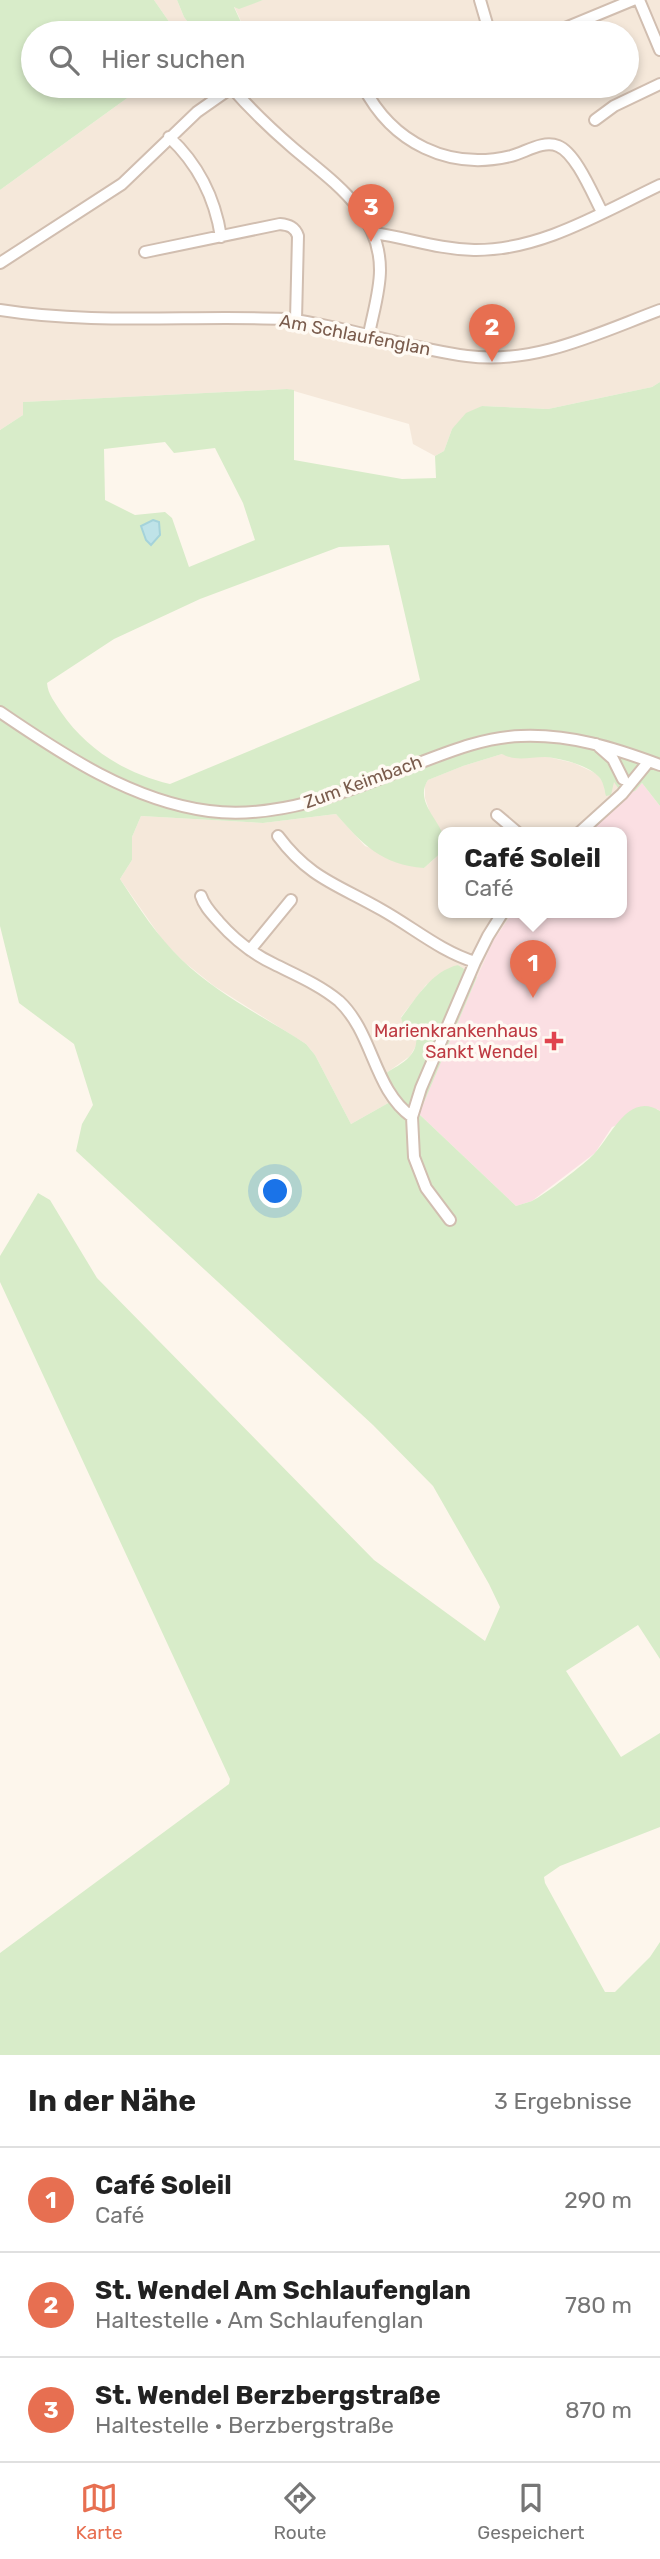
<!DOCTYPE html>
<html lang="de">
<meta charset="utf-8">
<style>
body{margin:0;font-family:Rubik,sans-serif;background:#f6f6f6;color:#222}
.you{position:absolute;left:276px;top:1192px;width:24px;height:24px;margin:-18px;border:5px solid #fff;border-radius:50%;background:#1a73e8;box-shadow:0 0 0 10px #1a73e833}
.badge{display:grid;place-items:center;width:46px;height:46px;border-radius:50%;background:#e76f51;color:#fff;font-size:23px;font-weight:700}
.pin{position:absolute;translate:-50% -58px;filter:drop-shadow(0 2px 4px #0008)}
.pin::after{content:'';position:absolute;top:37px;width:24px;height:21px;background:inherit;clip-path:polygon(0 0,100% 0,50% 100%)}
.popup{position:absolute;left:438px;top:827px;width:189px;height:91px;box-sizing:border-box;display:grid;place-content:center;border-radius:14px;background:#fff;filter:drop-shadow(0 2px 5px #0005);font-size:23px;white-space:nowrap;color:#767676}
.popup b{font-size:26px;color:#222}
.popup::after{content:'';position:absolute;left:50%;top:100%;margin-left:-14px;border:14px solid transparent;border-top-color:#fff}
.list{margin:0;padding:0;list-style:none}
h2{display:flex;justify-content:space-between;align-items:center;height:91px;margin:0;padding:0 28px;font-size:30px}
h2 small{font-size:23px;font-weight:400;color:#767676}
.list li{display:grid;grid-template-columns:46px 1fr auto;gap:21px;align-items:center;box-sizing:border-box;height:105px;padding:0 28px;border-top:2px solid #e0e0e0}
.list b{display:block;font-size:26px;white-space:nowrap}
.list p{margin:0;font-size:23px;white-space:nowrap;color:#767676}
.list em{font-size:23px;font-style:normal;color:#767676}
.icon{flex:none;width:38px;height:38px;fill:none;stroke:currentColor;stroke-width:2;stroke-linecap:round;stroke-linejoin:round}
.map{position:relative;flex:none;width:660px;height:2055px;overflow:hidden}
.search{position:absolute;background:#fff;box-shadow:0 4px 10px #0003;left:21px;right:21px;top:21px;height:77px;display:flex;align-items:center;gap:18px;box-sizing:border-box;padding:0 24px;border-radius:38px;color:#767676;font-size:26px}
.sheet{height:406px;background:#fff}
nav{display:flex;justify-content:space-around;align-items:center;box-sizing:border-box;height:98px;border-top:2px solid #e0e0e0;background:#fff;font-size:19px;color:#767676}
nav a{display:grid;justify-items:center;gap:4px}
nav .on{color:#e76f51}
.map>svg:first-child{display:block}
.residential{fill:#f5e8da}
.medical{fill:#fbdfe3}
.green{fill:#d8ecc9;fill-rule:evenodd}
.water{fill:#bfe3e8;stroke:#a5d3da;stroke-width:2}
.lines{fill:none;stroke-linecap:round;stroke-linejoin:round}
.minor-casing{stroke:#d1beb0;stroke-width:14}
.minor{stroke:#fff;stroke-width:10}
.health-dot{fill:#e0444e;stroke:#fffaf3;stroke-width:2.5}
.labels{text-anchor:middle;stroke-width:7;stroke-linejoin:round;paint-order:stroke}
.street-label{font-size:18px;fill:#7a5c4d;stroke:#fffaf3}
.health-label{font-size:18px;fill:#be3a42;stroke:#fffaf3;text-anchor:end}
</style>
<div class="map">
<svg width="660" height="2055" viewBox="0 0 660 2055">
<rect width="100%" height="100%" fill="#fdf6ec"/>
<path class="residential" d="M154 0H177L184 17 196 33H146L170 23Z
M263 0H660V382L652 387 548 409 482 406 452 429 444 451 435 456 413 444 409 424 287 389 23 402V415L0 430V190L130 96 138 86H627V33H239L245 30 234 6 239 8Z
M502 754 548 757 574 763 597 774 604 784 605 792 614 781 622 794 635 791 588 832H444V836L431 816 425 798V785L428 780 463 766Z
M336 814 365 846 424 868 444 850V912H513L493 941 477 977 458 965 426 985 401 1017 404 1027 410 1028 417 1035V1044L410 1056 385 1074 394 1096 390 1102 351 1124 315 1055 306 1044 214 986 184 962 164 942 120 879 132 860V837L141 816 263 823Z"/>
<path class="medical" d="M642 783 660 806V1111L657 1109 612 1127 595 1153 532 1201 516 1206 419 1114 420 1106 493 941 513 912H622V832H588Z"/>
<path class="green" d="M0 0H154L170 23 146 33H33V86H138L130 96 0 190Z
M177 0H263L239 9 234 7 245 31 239 33H196L184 17Z
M660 382V806L642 783 635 791 622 794 614 782 611 795 606 796C604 789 604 782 598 776 587 765 560 758 545 757 529 757 517 762 502 754L463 766 428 780C414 801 440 820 444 838 444 842 444 846 444 850L424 868C382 865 362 844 336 814L263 823 141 816 132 837V860L120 879C139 908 157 936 182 960 218 995 265 1017 306 1044L315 1055 351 1124 390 1102 394 1096 385 1074C393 1068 403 1064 409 1057 419 1047 420 1030 404 1027L401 1018C417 997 432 971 458 965L477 977 419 1114 516 1206C521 1204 527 1203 532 1201 544 1195 585 1164 594 1154 611 1137 628 1091 660 1111V1659L638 1625 566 1671 621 1757 660 1733V1827L560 1866 544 1877 545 1883 605 1992H615L650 1957 660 1942V2055H0V1953L225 1787 229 1784 230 1779 0 1282V1256L38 1193 50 1200 97 1278 374 1560 485 1641 500 1607 489 1584 433 1486 373 1425 76 1151 82 1124 93 1105 74 1044 19 1003 0 926V430L23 415V402L287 389 294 390V460L402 479 436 478 435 456 444 451 452 429 466 413 482 406 548 409 652 387ZM165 442 174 453 215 448 243 503 255 540 189 567 172 518 165 512 135 515 105 500 104 449ZM389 545 420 680 170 784C127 774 87 750 61 712 55 702 48 695 47 683L114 639 200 599 339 547Z"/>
<path class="water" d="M153 520 159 522 160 535 151 545 146 540 141 526Z"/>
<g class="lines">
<g class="minor-casing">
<path id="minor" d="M480 0 487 24 485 33
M639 0 660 50
M553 33 633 0
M363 86C392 143 449 171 511 156 526 152 543 140 558 146 576 153 593 195 602 212
M231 87C250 109 271 129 293 148 333 182 380 212 380 270 380 291 373 313 369 334
M595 120 614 106 660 84
M169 137C198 164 215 198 221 237
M374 233C409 238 437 249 474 250 540 251 603 212 660 185
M145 252 280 224C289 225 295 227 298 236L296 320
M0 263 122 184 197 112 234 86
M0 310C94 325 191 315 285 319 299 320 313 323 327 326 373 335 420 350 467 356 535 365 598 333 660 310
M0 712C63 755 132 801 209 811 280 820 349 791 414 765 448 752 484 737 521 736 571 734 614 748 660 765
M596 744 613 759 623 779
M497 815 517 832
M580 832 622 794 649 761
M278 836C310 879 339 885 382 910 414 928 440 951 475 962
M201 896C204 906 212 914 219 922 234 939 253 954 274 964 296 975 320 985 339 1001 374 1034 373 1089 412 1117
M250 950 291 900
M450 1220 426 1188 414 1157 412 1117 421 1088 475 962 488 936 503 912"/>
</g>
<use href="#minor" class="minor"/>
</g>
<path class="health-dot" d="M550.5 1030.5h7v7h7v7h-7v7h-7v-7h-7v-7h7z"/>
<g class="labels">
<g class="street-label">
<text transform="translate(355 335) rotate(11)" y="6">Am Schlaufenglan</text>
<text transform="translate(363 782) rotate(-20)" y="6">Zum Keimbach</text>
</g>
<g class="health-label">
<text x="538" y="1037">Marienkrankenhaus<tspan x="538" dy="21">Sankt Wendel</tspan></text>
</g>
</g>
</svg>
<div class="you"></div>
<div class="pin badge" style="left:533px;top:998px">1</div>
<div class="popup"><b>Café Soleil</b>Café</div>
<div class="pin badge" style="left:492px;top:362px">2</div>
<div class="pin badge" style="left:371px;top:242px">3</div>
<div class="search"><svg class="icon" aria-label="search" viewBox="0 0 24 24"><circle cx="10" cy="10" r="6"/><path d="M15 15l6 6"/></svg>Hier suchen</div>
</div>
<section class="sheet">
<h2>In der Nähe<small>3 Ergebnisse</small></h2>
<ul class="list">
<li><span class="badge">1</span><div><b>Café Soleil</b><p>Café</p></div><em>290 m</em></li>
<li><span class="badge">2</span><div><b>St. Wendel Am Schlaufenglan</b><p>Haltestelle · Am Schlaufenglan</p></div><em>780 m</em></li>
<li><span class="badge">3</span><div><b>St. Wendel Berzbergstraße</b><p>Haltestelle · Berzbergstraße</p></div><em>870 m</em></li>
</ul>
</section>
<nav>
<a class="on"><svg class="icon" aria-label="map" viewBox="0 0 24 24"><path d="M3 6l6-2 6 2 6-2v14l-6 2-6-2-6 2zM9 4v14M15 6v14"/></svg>Karte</a>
<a><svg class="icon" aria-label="directions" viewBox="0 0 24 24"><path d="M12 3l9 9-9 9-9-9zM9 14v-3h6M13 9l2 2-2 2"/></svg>Route</a>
<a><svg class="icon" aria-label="saved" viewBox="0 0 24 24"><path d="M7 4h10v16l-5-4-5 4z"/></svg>Gespeichert</a>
</nav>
